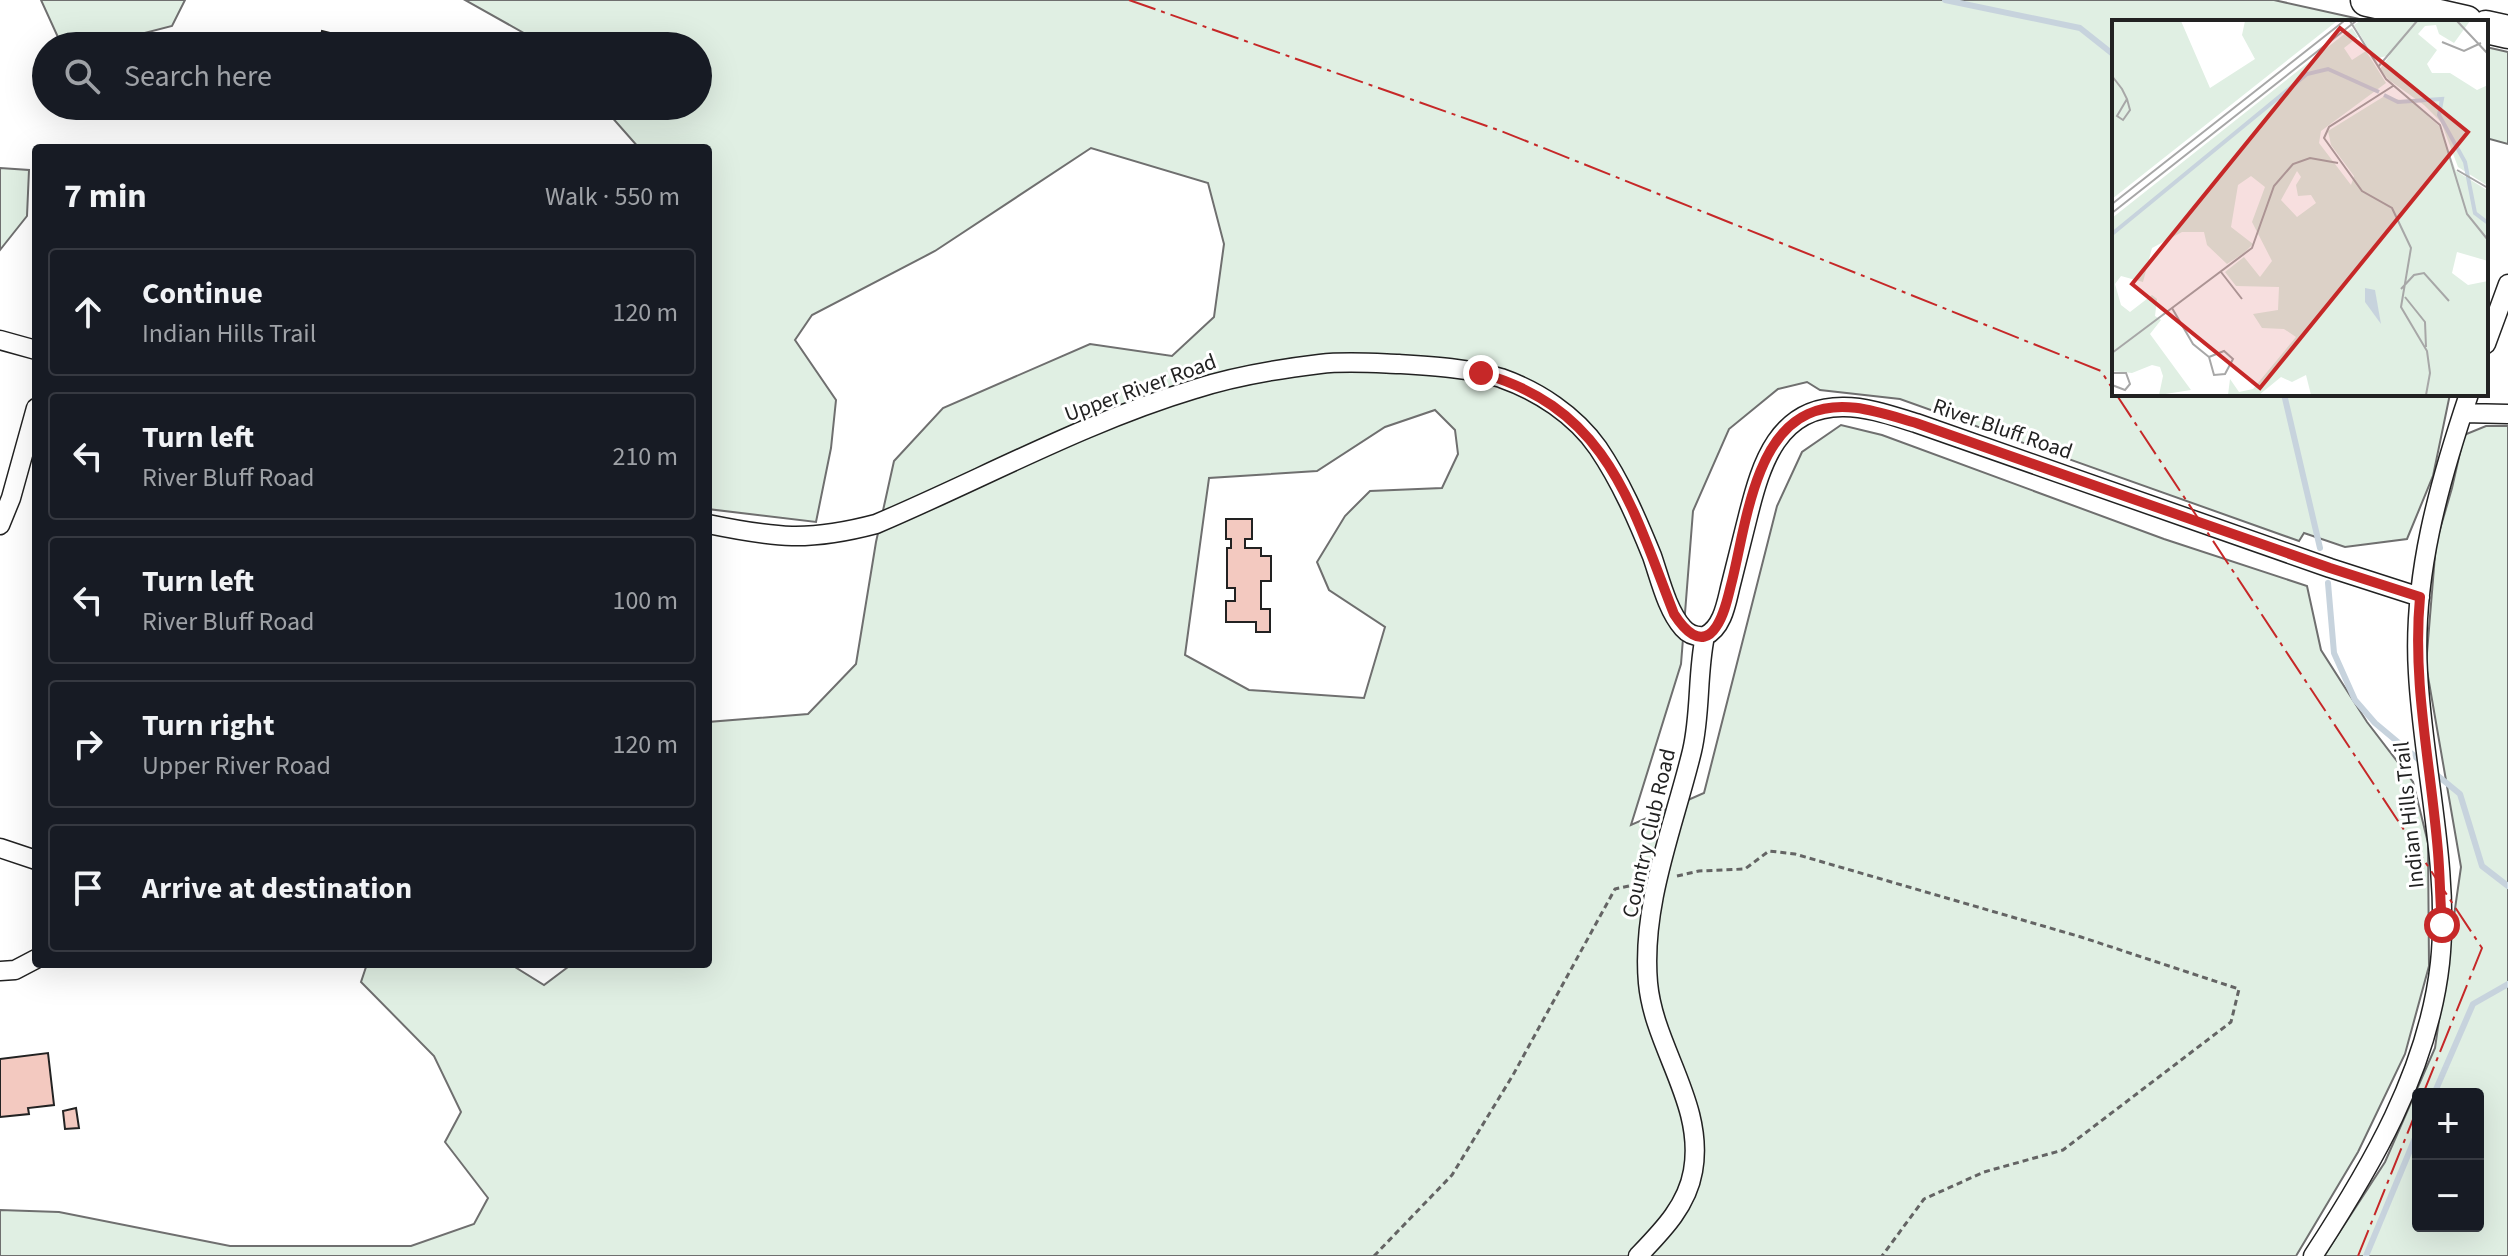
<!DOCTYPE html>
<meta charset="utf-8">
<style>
body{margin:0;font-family:"Source Sans 3",sans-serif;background:#20242c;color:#f1f3f6}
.controls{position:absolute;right:24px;bottom:24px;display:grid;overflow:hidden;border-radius:8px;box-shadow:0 8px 32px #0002}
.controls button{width:72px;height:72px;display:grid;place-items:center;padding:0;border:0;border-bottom:2px solid #363941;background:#171b24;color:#f1f3f6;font:40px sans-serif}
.stop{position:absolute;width:24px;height:24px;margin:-18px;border:6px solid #c62828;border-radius:50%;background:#fff}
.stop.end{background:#c62828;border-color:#fff;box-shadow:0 2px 8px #0008}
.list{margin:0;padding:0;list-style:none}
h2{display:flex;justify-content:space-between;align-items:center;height:104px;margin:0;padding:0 32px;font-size:34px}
h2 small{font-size:26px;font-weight:400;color:#9ea1a6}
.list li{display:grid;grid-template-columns:52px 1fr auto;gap:24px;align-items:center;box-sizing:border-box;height:128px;margin:0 16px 16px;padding:0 16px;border:2px solid #363941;border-radius:8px}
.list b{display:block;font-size:30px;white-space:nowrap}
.list p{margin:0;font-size:26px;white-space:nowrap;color:#9ea1a6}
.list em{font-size:26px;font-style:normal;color:#9ea1a6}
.icon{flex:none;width:44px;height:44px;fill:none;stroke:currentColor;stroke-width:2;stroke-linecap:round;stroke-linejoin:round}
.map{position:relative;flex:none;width:2508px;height:1256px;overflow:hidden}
.search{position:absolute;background:#171b24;box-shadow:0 8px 32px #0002;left:32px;top:32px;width:680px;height:88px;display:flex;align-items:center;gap:20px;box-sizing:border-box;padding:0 28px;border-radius:44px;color:#9ea1a6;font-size:30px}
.panel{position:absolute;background:#171b24;box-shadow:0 8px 32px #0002;left:32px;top:144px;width:680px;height:824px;border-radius:8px}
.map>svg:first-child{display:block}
.green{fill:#e0efe3;stroke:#6f6f6f;stroke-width:2;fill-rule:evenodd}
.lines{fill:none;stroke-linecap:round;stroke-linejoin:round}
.stream{stroke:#c7d3dd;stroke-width:6}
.building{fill:#f3c9c0;stroke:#222;stroke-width:2}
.minor-casing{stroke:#222;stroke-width:21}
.motorway-casing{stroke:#222;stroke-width:35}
.path{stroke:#646464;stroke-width:3;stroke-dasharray:6 4;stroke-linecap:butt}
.minor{stroke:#fff;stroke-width:18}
.motorway{stroke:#fff;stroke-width:32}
.power{stroke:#c62828;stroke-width:2;stroke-dasharray:28 6 4 6;stroke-linecap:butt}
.route{stroke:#c62828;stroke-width:10}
.labels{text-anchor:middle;stroke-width:6;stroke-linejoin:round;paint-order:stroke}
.street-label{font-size:22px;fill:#222;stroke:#fff}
.inset-river{fill:none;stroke:#c7d3dd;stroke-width:4}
.inset-road{fill:none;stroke:#a7a7a7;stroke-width:2}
.view{fill:#c62828;fill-opacity:0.15;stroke:#c62828;stroke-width:4}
.inset-edge{fill:none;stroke:#222;stroke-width:4}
</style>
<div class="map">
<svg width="2508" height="1256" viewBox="0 0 2508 1256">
<rect width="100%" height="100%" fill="#fff"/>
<path class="green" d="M41 0H185L172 26 94 46H62Z
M465 0H2274L2373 22H2114V394H2450L2433 476 2407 539 2345 547 2304 533 2299 541 1900 399 1820 390 1807 382 1778 389 1729 429 1693 511 1681 664 1631 825 1704 793 1777 506 1802 452 1841 425 1882 435 2164 539 2307 586 2321 650 2367 722 2413 782 2428 843 2429 966 2405 1054 2358 1152 2296 1256H0V1210L59 1212 230 1246H411L474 1224 488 1198 445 1142 461 1112 434 1056 361 982 367 964H510L544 985 572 964H708V722L808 714 856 664 876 542 894 461 943 408 1090 344 1172 356 1214 317 1224 244 1208 183 1091 148 935 251 812 315 795 340 836 400 831 448 816 522 708 509V148H639L602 106H698V46H547ZM1435 410 1455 430 1458 454 1442 488 1370 491 1345 516 1317 562 1329 590 1385 627 1364 698 1249 690 1185 655 1209 478 1317 471 1385 427Z
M2486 47 2508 52V144L2486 138Z
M0 168 29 170 27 216 0 250Z
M2486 426H2508V1256H2324L2385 1162 2435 1048 2461 867 2426 665 2436 543 2452 488 2464 435ZM2418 1094H2478V1226H2418Z"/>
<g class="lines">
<path class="stream" d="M1945 0 2080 28 2114 55
M2284 394 2320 548
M2328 583 2334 653 2355 700 2375 723 2424 764
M2432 771 2460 794 2482 866 2508 886
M2434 1094 2473 1004 2508 984
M2366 1256 2418 1131"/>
</g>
<path class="building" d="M322 31 378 45V46H301L304 36 320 40Z
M1226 519H1252V539H1245V548H1261V556H1271V581H1261V609H1270V632H1256V622H1226V601H1235V588H1227V548H1231V539H1226Z
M48 1053 54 1105 28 1108 29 1114 0 1117V1059Z
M76 1108 79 1128 65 1129 63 1111Z"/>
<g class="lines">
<g class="minor-casing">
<path id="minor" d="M0 340 36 350
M2486 344 2508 284
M2463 413 2508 414
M708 524C776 538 808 542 876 524 982 479 1085 422 1195 389 1235 376 1278 369 1320 364 1345 361 1373 363 1399 364 1432 366 1468 368 1501 378 1538 391 1575 415 1598 448 1621 482 1637 519 1652 556 1660 579 1667 610 1683 628 1689 635 1696 637 1705 636
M0 525 11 498 36 408
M1705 636C1722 628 1726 605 1730 588 1736 564 1742 540 1748 516 1761 464 1778 406 1844 407 1868 407 1893 416 1916 423L2330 568 2420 597
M0 848 36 860
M0 971 15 970 36 959
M1638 1256C1662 1231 1687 1206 1693 1171 1705 1104 1654 1048 1648 983 1641 904 1674 826 1692 751 1701 713 1697 674 1705 636
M2313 1256C2371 1167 2428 1071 2440 963 2450 869 2423 767 2418 673 2412 578 2439 483 2469 394"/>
</g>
<g class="motorway-casing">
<path id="motorway" d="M2367 0 2466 22
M2486 27 2508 32"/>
</g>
<path class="path" d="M1677 876 1699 871 1745 869 1769 851 1795 854 2081 937 2239 989 2231 1022 2063 1150 1984 1172 1924 1199 1882 1256
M1374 1256 1452 1175 1513 1075 1615 889 1638 884"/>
<use href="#minor" class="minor"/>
<use href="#motorway" class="motorway"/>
<path class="power" d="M1129 0 1501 131 2101 371 2114 391
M2116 394 2482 948 2423 1094
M2358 1256 2418 1107"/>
</g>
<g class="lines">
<path class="route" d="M1481 373C1608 409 1631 504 1674 614 1683 628 1701 650 1716 627 1725 614 1728 596 1732 581 1745 529 1754 438 1808 414 1843 398 1881 413 1916 423L2330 568 2420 597C2412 683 2431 766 2438 852 2440 876 2440 901 2442 925"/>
</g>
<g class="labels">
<g class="street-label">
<text transform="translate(1140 387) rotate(-20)" y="8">Upper River Road</text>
<text transform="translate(2003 428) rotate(19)" y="8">River Bluff Road</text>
<text transform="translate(2408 815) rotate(-96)" y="8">Indian Hills Trail</text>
<text transform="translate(1648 833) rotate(-77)" y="8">Country Club Road</text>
</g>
</g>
<g transform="translate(2112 20)">
<rect width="376" height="376" fill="#fff"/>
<path d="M0 1H69L98 68 143 39 130 15 133 1H225L0 179ZM248 1H358L342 23 327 14 324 5 313 6 306 14 325 30 315 44 320 53H338L365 70 376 65V166L346 147 329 102 312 85 277 60 268 49 278 35 263 39 242 5ZM240 8 246 17 232 28 240 40 254 31 274 63 209 111 207 123 239 165 242 156 219 125 216 111 271 77 300 82 327 106 344 151 375 170 376 241 345 232 340 253 356 265 376 261V375H199L194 355 180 362 169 357 147 375H116L118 359 127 372 141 369 184 317 172 309 150 308 141 294 166 290 167 267 124 266 113 252 132 237 148 257 160 241 140 202 153 167 139 156 126 165 119 207 141 224 132 233 115 244 95 225 92 212H70L40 228 31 262 9 256 3 264 9 285 18 292 40 275 45 279 43 296 49 300 38 314 79 370 47 375 51 356 48 347 40 345 20 353 0 351V198ZM185 151 189 157 184 165 186 176 199 175 204 183 185 197 169 180Z" fill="#e0efe3" fill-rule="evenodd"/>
<path d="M253 268 263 270 269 304 253 282Z" fill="#c7d3dd"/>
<path class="inset-river" d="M272 75 286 82 330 79 327 95 353 142 363 193 376 203M0 214 195 54 216 49 267 72"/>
<path class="inset-road" d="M238 1 274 59 328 105 355 194 376 220M345 1 376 34M330 22 352 31 369 23M266 47 305 1M0 56 10 69 15 79 18 90 11 100 5 96 15 79M281 66 217 107 212 118 250 171 280 188 299 228 289 287 315 331 318 353 314 375M345 150 376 168M0 184 232 1M0 193 244 1M109 252 130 279M289 269 302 255 312 253 337 281M293 277 313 302 314 327M60 288 81 324 97 337 102 355 113 354 121 339 112 331 97 337M0 333 140 228 162 166 181 144 198 138 226 143M0 353H14L18 364 13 370 0 365"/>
<path class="view" d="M228 8 356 112 148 368 20 264Z"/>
<rect width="376" height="376" class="inset-edge"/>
</g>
</svg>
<div class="controls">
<button>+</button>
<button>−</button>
</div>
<div class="stop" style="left:2442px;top:925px"></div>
<div class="stop end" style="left:1481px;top:373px"></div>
<div class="search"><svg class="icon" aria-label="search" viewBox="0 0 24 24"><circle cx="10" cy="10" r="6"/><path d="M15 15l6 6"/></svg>Search here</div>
<section class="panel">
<h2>7 min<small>Walk · 550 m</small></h2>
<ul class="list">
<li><svg class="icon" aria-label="ahead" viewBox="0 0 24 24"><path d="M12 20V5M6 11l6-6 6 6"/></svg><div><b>Continue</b><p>Indian Hills Trail</p></div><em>120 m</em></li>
<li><svg class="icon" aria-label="left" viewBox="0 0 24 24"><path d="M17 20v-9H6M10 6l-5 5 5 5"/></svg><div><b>Turn left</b><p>River Bluff Road</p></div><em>210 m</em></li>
<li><svg class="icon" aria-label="left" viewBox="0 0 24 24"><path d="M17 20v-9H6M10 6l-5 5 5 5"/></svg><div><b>Turn left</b><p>River Bluff Road</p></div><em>100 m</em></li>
<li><svg class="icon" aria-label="right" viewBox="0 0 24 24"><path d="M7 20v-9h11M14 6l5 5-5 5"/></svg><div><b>Turn right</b><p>Upper River Road</p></div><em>120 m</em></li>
<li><svg class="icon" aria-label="arrive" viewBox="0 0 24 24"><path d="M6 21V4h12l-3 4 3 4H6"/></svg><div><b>Arrive at destination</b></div></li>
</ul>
</section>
</div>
